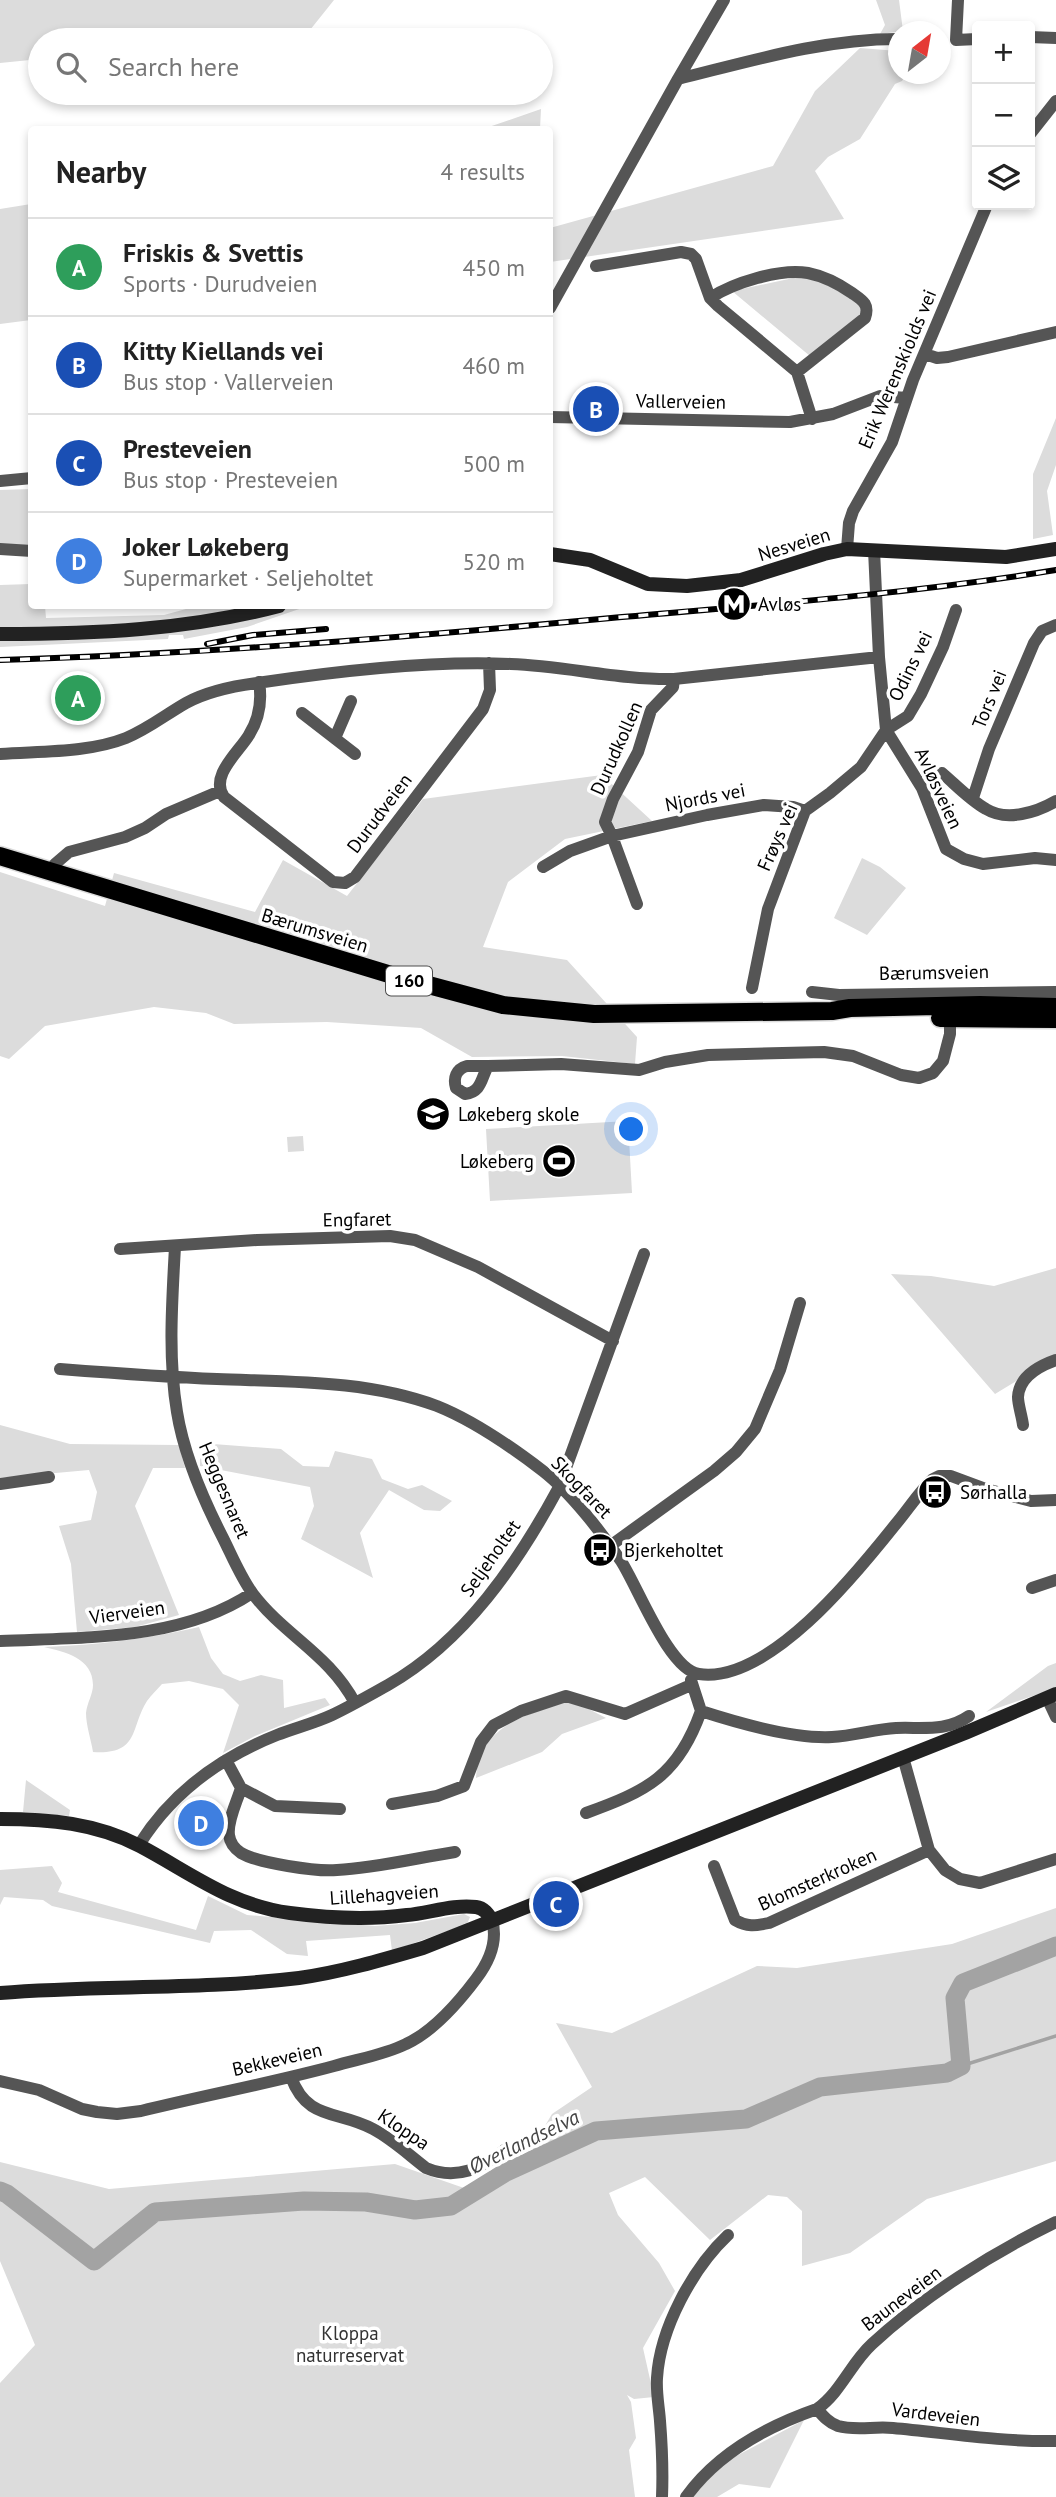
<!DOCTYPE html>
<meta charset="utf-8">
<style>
body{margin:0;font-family:"PT Sans",sans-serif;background:#f2f2f2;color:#222}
.controls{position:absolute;right:21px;top:21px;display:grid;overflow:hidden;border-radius:7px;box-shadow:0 4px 10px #0003}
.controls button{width:63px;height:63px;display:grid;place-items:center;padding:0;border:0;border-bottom:2px solid #e0e0e0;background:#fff;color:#222;font:35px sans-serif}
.compass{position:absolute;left:888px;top:21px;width:63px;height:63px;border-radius:50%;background:#fff;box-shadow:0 4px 10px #0003;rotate:31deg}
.you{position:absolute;left:632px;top:1130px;width:24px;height:24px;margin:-18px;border:5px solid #fff;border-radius:50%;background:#1a73e8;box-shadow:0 0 0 10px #1a73e833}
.badge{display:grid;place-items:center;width:46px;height:46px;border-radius:50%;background:#0f766e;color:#fff;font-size:23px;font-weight:700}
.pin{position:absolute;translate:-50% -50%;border:4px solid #fff;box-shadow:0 2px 7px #0006}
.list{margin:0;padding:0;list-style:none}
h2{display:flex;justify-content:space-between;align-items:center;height:91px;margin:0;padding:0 28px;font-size:30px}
h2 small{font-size:23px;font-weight:400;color:#767676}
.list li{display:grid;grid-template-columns:46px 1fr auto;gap:21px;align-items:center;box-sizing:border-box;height:98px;padding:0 28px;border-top:2px solid #e0e0e0}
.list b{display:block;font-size:26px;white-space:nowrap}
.list p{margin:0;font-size:23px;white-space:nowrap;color:#767676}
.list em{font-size:23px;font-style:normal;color:#767676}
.icon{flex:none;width:38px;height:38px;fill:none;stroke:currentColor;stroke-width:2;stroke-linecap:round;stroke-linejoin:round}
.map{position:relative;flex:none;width:1056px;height:2497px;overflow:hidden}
.search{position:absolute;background:#fff;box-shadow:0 4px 10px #0003;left:28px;top:28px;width:525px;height:77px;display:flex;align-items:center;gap:18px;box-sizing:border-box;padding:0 24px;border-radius:38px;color:#767676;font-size:26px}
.panel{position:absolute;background:#fff;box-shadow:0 4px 10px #0003;left:28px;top:126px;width:525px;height:483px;border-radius:7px}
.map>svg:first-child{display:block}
.green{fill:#dcdcdc}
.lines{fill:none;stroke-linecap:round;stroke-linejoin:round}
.stream{stroke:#a3a3a3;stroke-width:3.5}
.river{stroke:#a3a3a3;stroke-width:19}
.primary-casing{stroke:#dbdbdb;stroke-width:21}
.street{stroke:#555;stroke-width:12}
.secondary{stroke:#222;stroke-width:14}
.primary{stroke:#000;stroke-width:18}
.rail-casing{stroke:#000;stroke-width:6}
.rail{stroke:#fff;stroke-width:3.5;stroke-dasharray:10;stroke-linecap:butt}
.labels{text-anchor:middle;stroke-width:7;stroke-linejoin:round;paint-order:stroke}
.shield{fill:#fff;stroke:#4c4c4c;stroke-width:2}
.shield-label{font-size:18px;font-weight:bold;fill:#000}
.street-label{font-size:19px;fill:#000;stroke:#fff}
.poi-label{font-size:19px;fill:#000;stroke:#fff;text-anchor:start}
.park-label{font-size:19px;fill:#333;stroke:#fff}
.water-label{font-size:21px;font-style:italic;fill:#444;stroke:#fff}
</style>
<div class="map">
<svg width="1056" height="2497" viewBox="0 0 1056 2497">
<rect width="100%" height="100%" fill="#fff"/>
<path class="green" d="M0 0H334L302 40H40V59L0 63Z
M876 0H899L903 31 880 34 885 25Z
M860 48 898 51V74H906L902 81 895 84 860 139 828 157 815 171 844 219 550 262V228L773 166 815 91Z
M541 109 540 129H483Z
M31 204V320L0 324V209Z
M798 277 815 278 859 303 861 312 856 320 810 356 732 291Z
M1056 418V465L1047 491 1053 535 1033 539V474Z
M31 489V546H0V490Z
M31 584 32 606H45L46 618 164 615 197 606H308L247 627 184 639 183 635H169L168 639 0 647V585Z
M602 775 652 821 565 839 508 882 483 947 567 960 637 1037 635 1064 562 1056 472 1057 421 1028 327 1022 234 1024 206 1013 154 1007 45 1026 9 1059 0 1056V872L105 906 114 873 255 912 283 860 347 896 423 799Z
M862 858 880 867 906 888 867 935 834 918Z
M628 1121 632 1193 490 1201 486 1129Z
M303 1136 304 1151 288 1152 287 1137Z
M1056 1268V1360L1031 1372 995 1394 891 1274 931 1276 994 1286Z
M0 1425 70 1444 179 1445 185 1468H153L135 1506 179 1615 135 1627 77 1632 71 1564 59 1526 91 1520 97 1492 89 1470 0 1478Z
M200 1443 281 1449 303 1466 329 1467 335 1451 372 1459 382 1479 408 1489 422 1485 452 1501 440 1511 424 1510 389 1490 360 1533 373 1578 301 1539 314 1506 310 1487 200 1466Z
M199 1627 211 1658 223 1674 240 1681 261 1675 283 1680 284 1708 325 1698 330 1705 255 1736 223 1753 239 1705 223 1689 189 1681 162 1684C157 1690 151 1695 147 1701 130 1728 140 1755 93 1752 91 1740 86 1725 86 1713 87 1703 93 1694 93 1685 93 1658 65 1652 44 1647 97 1645 147 1639 199 1627Z
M1056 1663V1688L986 1712 1048 1666Z
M564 1702 579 1704 606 1718 562 1734 542 1752 476 1778C479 1727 523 1716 564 1702Z
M26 1780 70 1810 69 1816 23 1812Z
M52 1866 62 1883 58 1892 196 1930 208 1896 247 1915 375 1926 415 1923 464 1914 470 1917 467 1924 392 1951 390 1935 306 1941 308 1956 287 1954 251 1930 214 1931 210 1943 52 1906 43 1900 4 1897 0 1905V1870Z
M1056 1908V2161L927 2199 850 2253 802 2266V2211L787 2197 768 2195 710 2240 645 2177 609 2193 618 2215 659 2263 675 2291 643 2348 654 2397 634 2399 627 2395 631 2402 636 2438 629 2450 635 2497H0V2383L35 2345 0 2261V2162L109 2189 395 2164 464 2188 521 2166 552 2114 592 2087 556 2023 612 2033 757 1966 797 1968 952 1944Z
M804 2420 770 2488 739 2484 717 2497H692L725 2462Z"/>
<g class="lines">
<path class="stream" d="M961 2066 1056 2036"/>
<path class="river" d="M0 2191 7 2194 94 2261 155 2212 304 2201 366 2202 415 2210 451 2206 506 2172 596 2131 746 2119 820 2087 947 2073 961 2066 955 1998 963 1983 1056 1946"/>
<g class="primary-casing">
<path id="primary" d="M0 856 395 976 503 1005 594 1014 832 1011 850 1008 980 1005 1056 1007
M940 1018 1056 1019"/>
</g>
<path class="street" d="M958 0 956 40 977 39
M1030 37 1056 38
M678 79 724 0
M1030 134 1056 101
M596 266 681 252 691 254 696 259 710 298 718 306 797 372 812 419
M710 298C733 283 780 268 808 273 823 276 839 284 852 293 862 300 870 304 865 318L797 372
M550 308 678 79C751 61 823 39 898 39
M925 354 937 358 948 357 1056 332
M550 417 790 422 833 414 880 396 907 398
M0 481 32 478
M0 549 32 551
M847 549 849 523 853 511 892 442 913 380 987 205
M874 550 879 657 886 730 922 788 946 849 964 859 983 864 1035 858 1056 860
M259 682C262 700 259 719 249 735 239 752 209 776 224 797L333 882 345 883 355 877 483 709 490 690 489 663
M302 713 355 754
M335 738 351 701
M0 754C41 751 88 753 126 738 148 729 165 715 186 703 206 692 234 686 257 683 337 671 430 660 511 664 566 666 619 680 674 679L879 657
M942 773C956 785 970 800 986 809 1007 822 1037 812 1056 801
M973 798 989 749 1034 643 1042 631 1056 625
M55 864 69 852 125 837 145 828 166 814 220 791
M543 867 570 851 612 836 707 815 764 805 793 807 805 811
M637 904 612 836 605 822 613 799 638 752 651 710 673 687 674 679
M752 988 768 909 805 811 830 793 861 767 886 730 908 716 921 694 943 647 956 610
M812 992 839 995 1056 992
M467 1066H488C481 1078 482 1092 465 1094L456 1088C453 1078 456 1069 467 1066Z
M488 1066 561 1064 639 1070 665 1062 708 1055 824 1052 853 1056 901 1075 919 1078 933 1073 943 1061 950 1034V1010
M175 1247C172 1302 168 1358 177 1412 184 1456 203 1499 223 1538 232 1556 241 1578 253 1594 285 1636 329 1654 355 1703
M120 1249 257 1240 390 1236 415 1240 478 1267 613 1341
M60 1369C112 1373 165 1377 217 1379 291 1382 367 1380 437 1406 472 1420 513 1448 543 1471 570 1492 602 1533 621 1561 638 1587 669 1670 699 1674 768 1684 856 1574 895 1525 908 1510 918 1493 933 1479L939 1476H951L986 1489 1031 1501 1056 1500
M1023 1425C1022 1416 1018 1405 1018 1397 1019 1376 1039 1366 1056 1360
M0 1484 49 1477
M610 1546 714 1471 736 1452 755 1429 780 1370 800 1303
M1032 1588 1056 1580
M0 1641C84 1637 180 1641 252 1593
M691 1680 701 1711C738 1723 794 1739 832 1737 854 1736 875 1729 896 1728 923 1727 946 1732 969 1716
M1047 1698 1056 1717
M903 1757 929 1850 945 1870 960 1879 980 1883 1056 1859
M226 1760 241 1788C237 1802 227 1821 229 1835 230 1843 235 1849 241 1853 258 1863 317 1872 337 1870 376 1868 416 1858 455 1852
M241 1788 275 1806 340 1809
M392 1804 437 1796 464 1786 481 1742 494 1725 521 1711 566 1696 625 1714 691 1685
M586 1813C647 1791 678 1776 701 1711
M139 1845C172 1792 219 1758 277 1735 295 1728 315 1723 332 1715 351 1706 370 1695 388 1685 465 1641 518 1563 559 1487L644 1254
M714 1866 735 1920C747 1927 755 1926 769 1923L929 1850
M291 2077C307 2121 338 2110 373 2129 392 2139 409 2155 426 2168 457 2181 482 2168 506 2149
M0 2081 39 2090 82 2109 97 2112 117 2114 141 2111C206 2095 271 2083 334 2066 358 2059 384 2055 406 2044 434 2031 458 2003 476 1979 489 1962 498 1941 492 1920
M817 2409C823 2416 829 2423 838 2426 855 2431 875 2426 893 2428 947 2433 1001 2442 1056 2441
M662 2497C663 2472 662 2446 660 2421 659 2407 656 2392 657 2378 660 2328 693 2268 728 2235
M686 2497C717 2454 768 2426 817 2409 841 2392 851 2363 872 2344 924 2296 992 2253 1056 2222"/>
<path class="secondary" d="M550 554 590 560 648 584 687 586 741 580 824 554 847 549 1006 557 1056 549
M0 634C94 634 188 630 279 606
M0 1819C49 1819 96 1823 140 1846 191 1873 230 1905 290 1913 328 1918 369 1920 407 1915 429 1913 454 1904 476 1907 484 1908 488 1914 492 1920
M0 1993C99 1985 200 1990 299 1978 341 1972 382 1960 423 1948L965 1733 1056 1694"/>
<use href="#primary" class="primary"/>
<g class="rail-casing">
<path id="rail" d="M207 644 253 635 326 629
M0 660C205 654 407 637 611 618 760 605 909 594 1056 570"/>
</g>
<use href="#rail" class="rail"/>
</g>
<defs>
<g id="metro-disc" transform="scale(1.75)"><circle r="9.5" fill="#000" stroke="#fff"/><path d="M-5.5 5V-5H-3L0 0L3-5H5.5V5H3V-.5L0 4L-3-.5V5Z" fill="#fff"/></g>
<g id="school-disc" transform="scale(1.75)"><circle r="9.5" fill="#000" stroke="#fff"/><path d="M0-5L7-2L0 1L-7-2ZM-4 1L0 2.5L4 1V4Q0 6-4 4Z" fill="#fff"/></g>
<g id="stadium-disc" transform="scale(1.75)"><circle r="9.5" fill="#000" stroke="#fff"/><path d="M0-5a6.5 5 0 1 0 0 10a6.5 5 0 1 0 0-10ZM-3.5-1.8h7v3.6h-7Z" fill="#fff"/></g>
<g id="bus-disc" transform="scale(1.75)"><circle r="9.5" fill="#000" stroke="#fff"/><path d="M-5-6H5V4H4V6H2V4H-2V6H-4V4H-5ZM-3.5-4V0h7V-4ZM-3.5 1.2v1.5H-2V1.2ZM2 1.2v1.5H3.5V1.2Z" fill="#fff"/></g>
</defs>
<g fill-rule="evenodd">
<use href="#metro-disc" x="734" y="604"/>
<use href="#school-disc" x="433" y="1114"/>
<use href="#stadium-disc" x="559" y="1161"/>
<use href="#bus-disc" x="935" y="1492"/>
<use href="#bus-disc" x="600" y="1550"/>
</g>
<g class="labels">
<rect class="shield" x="386" y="966.5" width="46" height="29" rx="5"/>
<g class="shield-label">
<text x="409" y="987">160</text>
</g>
<g class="street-label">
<text transform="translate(897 369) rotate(-67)" y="7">Erik Werenskiolds vei</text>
<text transform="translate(681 401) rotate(1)" y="7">Vallerveien</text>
<text transform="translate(794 544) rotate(-17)" y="7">Nesveien</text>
<text transform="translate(910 666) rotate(-64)" y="7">Odins vei</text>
<text transform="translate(989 699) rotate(-68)" y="7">Tors vei</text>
<text transform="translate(616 748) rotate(-66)" y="7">Durudkollen</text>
<text transform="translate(939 788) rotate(65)" y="7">Avløsveien</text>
<text transform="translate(705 797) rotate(-11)" y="7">Njords vei</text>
<text transform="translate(379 813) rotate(-53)" y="7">Durudveien</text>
<text transform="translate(777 837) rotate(-66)" y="7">Frøys vei</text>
<text transform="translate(315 930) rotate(17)" y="7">Bærumsveien</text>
<text transform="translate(934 972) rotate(-1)" y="7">Bærumsveien</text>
<text transform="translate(357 1219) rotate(-1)" y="7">Engfaret</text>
<text transform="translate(582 1487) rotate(46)" y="7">Skogfaret</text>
<text transform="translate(225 1490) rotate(67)" y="7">Heggesnaret</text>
<text transform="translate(490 1558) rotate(-55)" y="7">Seljeholtet</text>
<text transform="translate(127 1612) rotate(-8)" y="7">Vierveien</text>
<text transform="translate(817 1879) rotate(-24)" y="7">Blomsterkroken</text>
<text transform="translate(384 1894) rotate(-4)" y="7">Lillehagveien</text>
<text transform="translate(277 2059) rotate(-13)" y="7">Bekkeveien</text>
<text transform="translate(404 2129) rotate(34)" y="7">Kloppa</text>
<text transform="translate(901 2298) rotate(-37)" y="7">Bauneveien</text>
<text transform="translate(936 2414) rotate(7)" y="7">Vardeveien</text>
</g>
<g class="poi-label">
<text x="758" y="611">Avløs</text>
<text x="458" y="1121">Løkeberg skole</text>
<text x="534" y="1168" text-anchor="end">Løkeberg</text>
<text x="960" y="1499">Sørhalla</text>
<text x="624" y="1557">Bjerkeholtet</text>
</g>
<g class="park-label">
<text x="350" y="2340">Kloppa<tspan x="350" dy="22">naturreservat</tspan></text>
</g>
<g class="water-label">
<text transform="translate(524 2142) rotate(-26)" y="7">Øverlandselva</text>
</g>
</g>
</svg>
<div class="controls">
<button>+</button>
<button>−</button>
<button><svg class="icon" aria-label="layers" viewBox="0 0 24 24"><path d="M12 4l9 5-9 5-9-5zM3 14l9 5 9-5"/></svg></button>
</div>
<svg class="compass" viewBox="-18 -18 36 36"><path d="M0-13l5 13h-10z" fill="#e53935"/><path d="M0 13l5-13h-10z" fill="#767676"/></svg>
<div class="you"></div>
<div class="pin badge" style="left:78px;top:698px;background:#2e9e5b">A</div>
<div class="pin badge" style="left:596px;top:409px;background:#1a4fb4">B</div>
<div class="pin badge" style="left:556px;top:1904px;background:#1a4fb4">C</div>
<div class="pin badge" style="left:201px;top:1823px;background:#3f7fe0">D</div>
<div class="search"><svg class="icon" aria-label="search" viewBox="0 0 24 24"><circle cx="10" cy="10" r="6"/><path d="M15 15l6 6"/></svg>Search here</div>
<section class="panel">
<h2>Nearby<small>4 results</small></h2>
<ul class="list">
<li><span class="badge" style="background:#2e9e5b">A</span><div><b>Friskis &amp; Svettis</b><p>Sports · Durudveien</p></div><em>450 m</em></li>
<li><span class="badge" style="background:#1a4fb4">B</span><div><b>Kitty Kiellands vei</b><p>Bus stop · Vallerveien</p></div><em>460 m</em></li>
<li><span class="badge" style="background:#1a4fb4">C</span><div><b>Presteveien</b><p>Bus stop · Presteveien</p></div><em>500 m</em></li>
<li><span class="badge" style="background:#3f7fe0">D</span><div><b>Joker Løkeberg</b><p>Supermarket · Seljeholtet</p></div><em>520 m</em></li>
</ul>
</section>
</div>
